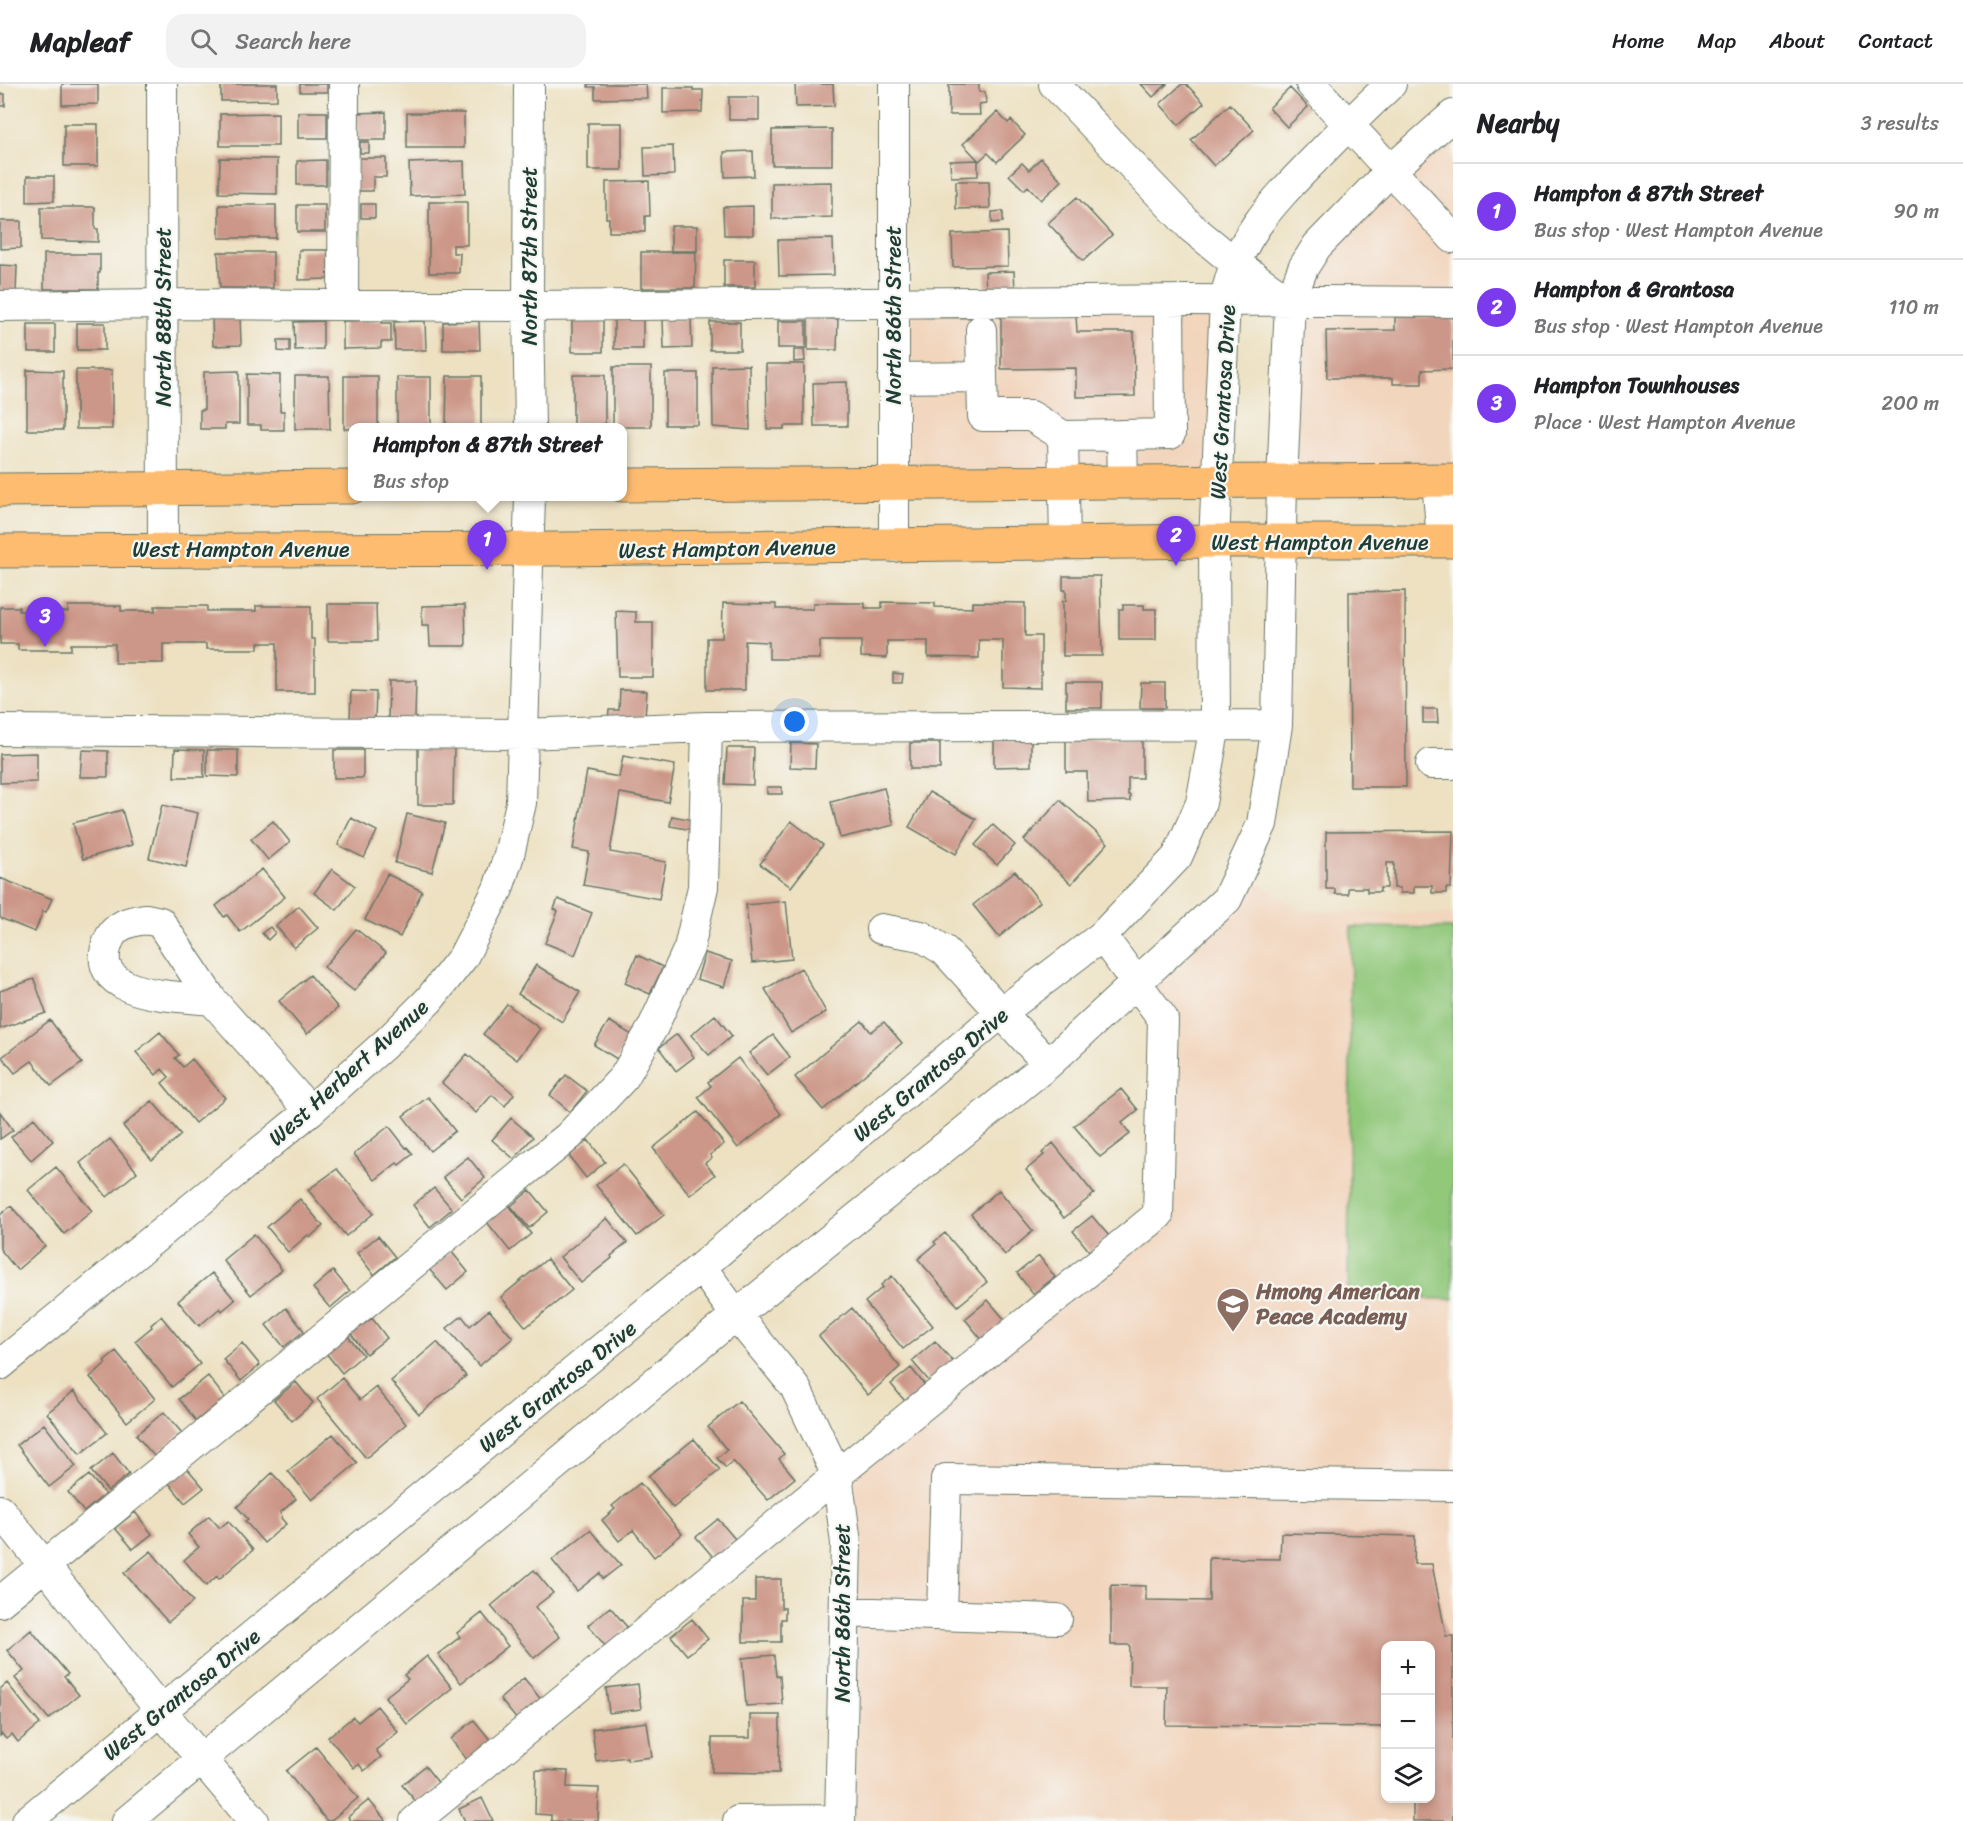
<!DOCTYPE html>
<meta charset="utf-8">
<style>
body{margin:0;font-family:Sriracha,sans-serif;background:#f2f2f2;color:#202124}
.controls{position:absolute;right:18px;bottom:18px;display:grid;overflow:hidden;border-radius:12px;box-shadow:0 3px 9px #0003}
.controls button{width:54px;height:54px;display:grid;place-items:center;padding:0;border:0;border-bottom:2px solid #e0e0e0;background:#fff;color:#202124;font:30px sans-serif}
.you{position:absolute;left:795px;top:638px;width:21px;height:21px;margin:-15px;border:4px solid #fff;border-radius:50%;background:#1a73e8;box-shadow:0 0 0 9px #1a73e833}
.badge{display:grid;place-items:center;width:39px;height:39px;border-radius:50%;background:#7c3aed;color:#fff;font-size:20px;font-weight:700}
.pin{position:absolute;translate:-50% -50px;filter:drop-shadow(0 2px 3px #0008)}
.pin::after{content:'';position:absolute;top:32px;width:21px;height:18px;background:inherit;clip-path:polygon(0 0,100% 0,50% 100%)}
.popup{position:absolute;left:348px;top:339px;width:279px;height:78px;box-sizing:border-box;display:grid;place-content:center;border-radius:12px;background:#fff;filter:drop-shadow(0 2px 4px #0005);font-size:20px;white-space:nowrap;color:#757577}
.popup b{font-size:22px;color:#202124}
.popup::after{content:'';position:absolute;left:50%;top:100%;margin-left:-12px;border:12px solid transparent;border-top-color:#fff}
.list{margin:0;padding:0;list-style:none}
h2{display:flex;justify-content:space-between;align-items:center;height:78px;margin:0;padding:0 24px;font-size:26px}
h2 small{font-size:20px;font-weight:400;color:#757577}
.list li{display:grid;grid-template-columns:39px 1fr auto;gap:18px;align-items:center;box-sizing:border-box;height:96px;padding:0 24px;border-top:2px solid #e0e0e0}
.list b{display:block;font-size:22px;white-space:nowrap}
.list p{margin:0;font-size:20px;white-space:nowrap;color:#757577}
.list em{font-size:20px;font-style:normal;color:#757577}
.icon{flex:none;width:33px;height:33px;fill:none;stroke:currentColor;stroke-width:2;stroke-linecap:round;stroke-linejoin:round}
.map{position:relative;flex:none;width:1453px;height:1737px;overflow:hidden}
header{display:flex;align-items:center;gap:36px;box-sizing:border-box;height:84px;padding:0 30px;background:#fff;border-bottom:2px solid #e0e0e0}
header strong{font-size:28px}
nav{display:flex;gap:33px;margin-inline-start:auto;font-size:21px}
.search{width:420px;height:54px;background:#f2f2f2;display:flex;align-items:center;gap:15px;box-sizing:border-box;padding:0 21px;border-radius:18px;color:#757577;font-size:22px}
main{display:flex}
aside{flex:1;background:#fff}
.map>svg:first-child{display:block}
.built{fill:#f2d5bd;fill-rule:evenodd}
.green{fill:#91c87a;stroke:#588257;stroke-width:1.5}
.building{fill:#cc9788}
.lines{fill:none;stroke-linecap:round;stroke-linejoin:round}
.minor-casing{stroke:#677666;stroke-width:32}
.major-casing{stroke:#677666;stroke-width:35}
.minor{stroke:#fff;stroke-width:30}
.major{stroke:#febc70;stroke-width:33}
.labels{text-anchor:middle;stroke-width:4.5;stroke-linejoin:round;paint-order:stroke}
.street-label{font-size:22px;fill:#1f3d34;stroke:#f6f6f2}
.education-label{font-size:22px;font-weight:bold;fill:#785e54;stroke:#f6f6f2;text-anchor:start}
</style>
<header>
<strong>Mapleaf</strong>
<div class="search"><svg class="icon" aria-label="search" viewBox="0 0 24 24"><circle cx="10" cy="10" r="6"/><path d="M15 15l6 6"/></svg>Search here</div>
<nav><a>Home</a><a>Map</a><a>About</a><a>Contact</a></nav>
</header>
<main>
<div class="map">
<svg width="1453" height="1737" viewBox="0 0 1453 1737">
<rect width="100%" height="100%" fill="#f6f6f2"/>
<filter id="ink" filterUnits="userSpaceOnUse"><feTurbulence type="fractalNoise" baseFrequency=".0167" numOctaves="2"/><feDisplacementMap in="SourceGraphic" scale="12" xChannelSelector="R" yChannelSelector="G"/><feConvolveMatrix kernelMatrix="1 2 1 2 8 2 1 2 1" color-interpolation-filters="sRGB"/></filter>
<filter id="wash" filterUnits="userSpaceOnUse"><feTurbulence type="fractalNoise" baseFrequency=".008" numOctaves="4" result="noise"/><feDisplacementMap in="SourceGraphic" scale="24" xChannelSelector="R" yChannelSelector="G"/><feGaussianBlur stdDeviation="1.35" result="paint"/><feColorMatrix in="noise" values="0 0 0 0 0 0 0 0 0 0 0 0 0 0 0 0 0 1.4 0 .05"/><feComposite in="paint" operator="in"/></filter>
<g filter="url(#wash)">
<rect width="100%" height="100%" fill="#ede1c2"/>
<path class="built" d="M1453 31V396L1282 398 1295 202Z
M1225 216 1218 396 892 398 893 220Z
M1240 787 1302 827 1453 830V1737H840L837 1391 1158 1131 1163 935 1138 899ZM1386 1562H1430V1714H1386Z"/>
<path class="green" d="M1351 843 1453 844V1215L1348 1214Z"/>
<g id="blocks">
<path class="building" d="M62 0H98V20L62 21Z
M221 0H277V16L221 17Z
M300 0H327V8H300Z
M588 0H646L647 14 595 15V3H588Z
M795 0H833L834 22 796 23Z
M949 0H979V8H985L986 19 979 20 980 31H949Z
M1141 0H1167L1153 13Z
M1182 0H1186L1204 19 1179 41 1160 20Z
M663 4H693V6H703L702 28 663 29Z
M1290 4 1308 23 1287 43 1269 24Z
M0 10H5V22H0Z
M729 13H759V36H729Z
M1230 20 1254 46 1214 82 1191 56Z
M298 28H327V54H298Z
M386 28V56H357V29Z
M997 28 1008 39 1011 36 1025 51 997 78 988 69 979 77 963 60Z
M278 29V62H220V30Z
M407 29H464V64H407Z
M588 39H622V86H588Z
M64 40H98V82H64Z
M832 45V81H772V46Z
M360 58H369V69H360Z
M673 62 674 91 645 92 644 63Z
M753 67 754 92 725 93 724 68Z
M220 74 277 75V110L219 109Z
M356 74H386V93H373V107H356Z
M1041 74 1062 97 1041 116 1028 102 1024 106 1009 91 1022 79 1029 86Z
M326 76V101H297V77Z
M978 76V92L951 93 950 77Z
M464 77 465 110 410 112 409 79Z
M27 92H54V117L27 118Z
M649 97 650 132H645V148H609V134H606V98Z
M956 97H989L990 124 956 125Z
M832 98V133L772 135V99Z
M1077 113 1112 151 1083 177 1048 139Z
M429 118H467V161H453V169H460L459 189H429Z
M361 120H375V134H361Z
M219 121H276V154H219Z
M297 121H325V148H297Z
M753 122V151H724L723 123Z
M41 123H95V145H98V158L41 156Z
M1003 127V138L992 139V128Z
M0 137H21V164L0 165Z
M671 142H697V167H671Z
M1007 148 1008 182 953 183 952 150Z
M833 155 834 191 779 192 778 156Z
M299 166H328V195L299 196Z
M218 168H273V204H220Z
M641 168H696L695 204H641Z
M44 170H100V189H98V205H44Z
M724 176H755V203H724Z
M0 181 17 182 16 209 0 208Z
M1014 187 1015 206 986 207 985 188Z
M1076 231 1077 248H1134L1135 312 1076 313V284L1001 285V232Z
M240 233 241 261 213 262 212 234Z
M1395 233H1453V285L1422 286V300H1393V294H1327L1326 247 1395 246Z
M808 234 838 235 837 266H808Z
M614 235H643V265H614Z
M691 235 692 264 664 265 663 236Z
M382 236V239H391V258H381V264L343 265V237Z
M572 236H603V268H572Z
M323 237V265L295 266 294 238Z
M425 237 426 266H395L394 238Z
M479 237 480 266H443V238Z
M778 237H806V264H778Z
M710 238H740V266H710Z
M77 239H105V266H77Z
M28 240H55V268H28Z
M278 256H290V268L278 267Z
M794 266H804L805 277 794 278Z
M766 280H804V342H784V345H767Z
M749 281 750 346 713 343 712 282Z
M613 283H651V343H613Z
M27 286 63 287V346H27Z
M76 286H112V345H76Z
M239 287V340H225V345H200V326H204V288Z
M665 289H698V341H665Z
M247 290 280 291V327H284V346H261V341H247Z
M573 291H605V343H573Z
M295 292H329L330 345H295Z
M344 292H378V344L344 345Z
M447 292H481V344H446Z
M397 293H431V344H397Z
M847 298V342H814L813 299Z
M1063 492H1100L1102 572H1063V517H1066V506H1063Z
M1405 507 1406 703H1350L1349 508Z
M882 518 935 519V523L972 524V518L1025 519V552H1041V604L1003 603V556H979V574L928 573V557H887V574L861 573V557H820V575H769V558L745 557V606H707V554H722L723 519 776 520V525H813V519H865V524H882Z
M328 520H376L377 557H328Z
M465 521 466 562H430L429 541H422V522Z
M1123 521H1144V525H1156V556H1119V525H1123Z
M68 522H121V527H155V522H207V527H256V522H311V555H315V608H277V559H258V565H206V560H163V579H115V560H71V566H18V560H0V523H19V527L68 528Z
M616 527 636 528V538H653V593H618Z
M893 589 903 590 902 599H893Z
M389 597H416L415 635H388Z
M1066 598H1102V624H1066Z
M1141 599H1165V624H1140Z
M620 606 647 607 645 633 608 636 609 626H619Z
M351 607 376 608 375 635H350Z
M1423 625H1437L1438 639H1423Z
M1066 654H1142V694H1128V711H1130V717L1088 718 1087 688H1066Z
M994 656H1031V682L994 683Z
M791 659 816 660 815 684 790 683Z
M910 659H940V685H910Z
M418 664H454L453 721H418Z
M727 664H754L753 701 725 700Z
M175 665 204 666V693H174Z
M82 666 108 667V693H80Z
M207 666H238V693L207 692Z
M334 666H363V694H334Z
M37 669V698L0 699V670Z
M623 672 675 681 668 718 620 709 610 768 666 778 659 815 583 801 589 768 573 765 587 687 619 693Z
M767 703H782V710H767Z
M884 704 894 741 840 754 831 718Z
M929 708 976 735 956 770 909 743Z
M1060 716 1108 759 1071 800 1024 756Z
M162 721 198 729 186 783 149 774Z
M122 726 132 761 83 775 73 739Z
M407 730 445 739 432 788 395 779Z
M672 732 694 736 692 746 670 742Z
M351 734 377 747 364 774 338 761Z
M273 737 290 758 268 776 251 755Z
M791 737 823 761 791 803 760 780Z
M993 741 1015 761 997 781 975 761Z
M1453 747 1451 804H1446V809H1432V802H1414V809H1400V804H1394V779H1387V804H1380V808H1367V804H1348V810H1335V805H1326V748Z
M262 785 285 813 240 848 227 831 224 833 216 822Z
M332 785 355 802 337 826 314 809Z
M1015 787 1040 818 999 853 973 821Z
M387 790 422 807 400 853 365 836Z
M0 794 52 815 46 828 43 827 35 848 0 834Z
M558 815 592 829 575 871 545 859 558 827 554 825Z
M786 817 792 875 752 879 746 821Z
M299 822 318 844 294 864 276 842Z
M270 843 275 849 268 856 262 849Z
M356 845 386 869 354 907 324 883Z
M705 869 732 877 724 903 697 895Z
M637 871 663 883 650 910 625 899Z
M536 881 580 908 562 938 518 910Z
M801 884 826 928 791 949 765 905Z
M310 891 338 924 307 950 279 917Z
M34 895 46 929 0 945V907Z
M507 920 540 945 517 976 483 950Z
M715 931 732 952 709 971 691 951Z
M50 936 82 979 51 1002 32 977 15 989 2 973Z
M609 937 632 951 617 975 594 961Z
M862 937 871 948 884 938 902 959 823 1026 795 993Z
M160 948 179 971 175 974 183 983 192 975 225 1014 195 1039 162 999 169 993 162 985 156 991 136 968Z
M677 950 694 973 676 987 659 964Z
M773 951 790 973 767 991 749 969Z
M467 970 514 1010 505 1022 492 1011 476 1029 442 999Z
M738 974 781 1030 738 1064 698 1013 711 1002 708 998Z
M566 991 587 1007 570 1028 550 1011Z
M1121 1005 1138 1026 1122 1039 1130 1050 1100 1073 1074 1042Z
M428 1013 455 1047 430 1067 403 1032Z
M152 1017 181 1051 152 1076 123 1042Z
M0 1028 13 1046 0 1055Z
M698 1028 724 1060 710 1071 712 1074 705 1079 715 1091 690 1111 653 1064Z
M34 1034 53 1057 31 1076 11 1053Z
M511 1034 533 1053 514 1075 492 1056Z
M389 1042 406 1064 407 1063 413 1070 399 1081 397 1079 375 1096 354 1070Z
M110 1055 137 1088 107 1113 80 1079Z
M588 1056 605 1078 586 1094 569 1072Z
M1053 1059 1094 1110 1064 1134 1026 1086 1044 1071 1042 1069Z
M468 1073 485 1094 461 1114 443 1093Z
M623 1080 664 1131 637 1152 596 1101Z
M56 1083 92 1127 64 1150 28 1106Z
M337 1085 374 1129 346 1152 308 1106Z
M434 1104 452 1125 430 1143 413 1121Z
M530 1106 548 1128 529 1144 511 1122Z
M999 1106 1033 1147 1005 1171 971 1130Z
M300 1115 323 1142 310 1153 308 1151 288 1168 267 1143Z
M508 1120 531 1150 510 1167 486 1137Z
M11 1122 45 1162 17 1186 0 1165V1131Z
M1092 1132 1109 1152 1090 1168 1073 1147Z
M607 1134 627 1159 611 1172 612 1174 581 1199 560 1173Z
M945 1149 987 1198 958 1222 918 1175 936 1160 934 1158Z
M254 1150 282 1186 251 1211 223 1176Z
M378 1152 395 1173 374 1191 357 1169Z
M451 1167 468 1188 447 1206 429 1185Z
M1039 1172 1055 1193 1033 1210 1017 1189Z
M547 1175 572 1206 526 1243 501 1213Z
M333 1187 350 1207 330 1224 313 1204Z
M212 1189 235 1216 222 1227 220 1224 199 1242 178 1217Z
M892 1192 933 1242 903 1265 865 1218 883 1203 881 1201Z
M988 1216 1006 1237 982 1256 965 1235Z
M286 1224 304 1247 284 1263 266 1241Z
M852 1224 900 1283 868 1311 819 1252Z
M489 1226 513 1254 479 1282 447 1244 462 1232 470 1242Z
M161 1232 200 1280 172 1303 135 1257 152 1243 151 1241Z
M372 1234 387 1254 366 1270 351 1250Z
M346 1250 363 1271 342 1289 325 1268Z
M935 1257 954 1279 930 1298 912 1277Z
M437 1258 466 1292 419 1330 391 1297Z
M242 1259 260 1281 241 1297 223 1275Z
M116 1267 155 1315 127 1338 90 1293 106 1279 104 1277Z
M911 1284 928 1305 908 1321 891 1300Z
M208 1292 225 1314 196 1337 179 1315Z
M342 1294 360 1316 376 1303 406 1340 366 1374 317 1315Z
M296 1298 313 1319 292 1337 274 1316Z
M74 1307 107 1349 80 1370 47 1329Z
M739 1317 784 1370 779 1375 795 1394 768 1416 733 1377 726 1384 717 1374 727 1366 708 1343Z
M164 1328 182 1349 154 1372 136 1351Z
M44 1340 76 1382 49 1403 17 1361Z
M333 1350 357 1379 312 1416 288 1387Z
M694 1355 720 1386 673 1424 648 1392Z
M113 1369 129 1390 108 1407 91 1387Z
M186 1383 204 1404 185 1419 168 1398Z
M272 1389 296 1415 280 1429 282 1432 281 1434 286 1440 264 1459 245 1437 248 1435 237 1423Z
M89 1391 105 1410 84 1428 68 1408Z
M640 1399 682 1450 654 1473 633 1446 619 1457 602 1436 615 1425 612 1422Z
M135 1428 152 1450 133 1465 115 1444Z
M209 1432 220 1444 228 1437 253 1466 219 1495 217 1492 206 1502 184 1476 199 1463 188 1450Z
M718 1435 735 1455 713 1473 696 1453Z
M590 1446 621 1481 603 1495 600 1489 577 1507 552 1476Z
M1281 1449 1415 1452 1414 1480H1432L1446 1552H1453V1737H1413V1714H1430V1562H1386V1643L1166 1641 1167 1602H1129L1130 1561H1111V1501L1146 1502V1516L1209 1517V1474L1280 1475Z
M151 1467 193 1518 168 1538 124 1489Z
M534 1486 553 1509 535 1523 560 1553 534 1574 491 1522Z
M755 1495H781V1524H785V1535H781V1558H743V1517H755Z
M610 1523 628 1544 606 1563 588 1541Z
M482 1529 508 1562 461 1599 438 1570 460 1553 457 1549Z
M692 1535 708 1555 687 1571 671 1552Z
M31 1546 68 1590 64 1593 79 1611 49 1635 15 1594 24 1587 7 1566Z
M774 1571 776 1592H780L782 1620 746 1622 742 1574Z
M427 1572 452 1604 407 1640 385 1613 408 1595 404 1591Z
M524 1594 542 1617 518 1637 500 1615Z
M7 1599 40 1640 18 1658 12 1650 6 1655 2 1650 0 1652V1605Z
M638 1600 641 1625 609 1629 606 1604Z
M377 1622 398 1648 376 1666 381 1673 364 1687 359 1680 354 1684 328 1653 353 1633 358 1638Z
M750 1631H780L779 1689 712 1688V1654H750Z
M474 1636 492 1658 468 1677 451 1655Z
M647 1638 652 1673 627 1676V1673L596 1677 592 1645Z
M316 1663 358 1714 330 1737H327L286 1687Z
M425 1682 440 1701 418 1720 402 1701Z
M536 1686 568 1687 567 1703 599 1704 598 1737H551V1731L535 1730Z
M482 1714 493 1737H465L459 1725Z
M369 1716 386 1737H351L348 1733Z"/>
</g>
</g>
<g filter="url(#ink)">
<use href="#blocks" fill-opacity="0" stroke="#677666" stroke-width="1.5"/>
<g class="lines">
<g class="minor-casing">
<path id="minor" d="M162 0 163 465
M529 0 528 222 530 344
M1054 0 1192 144 1235 179 1290 218
M1311 0 1453 154
M343 221 344 0
M0 222 163 220 528 222 1191 216 1453 218
M981 246 982 293
M893 294 982 293 983 332H1031L1063 352 1065 460
M1063 352 1122 351
M1437 396 1442 457
M1123 397 1122 351 1170 350 1169 217
M894 463V0
M0 646 524 650 707 643 1277 641
M1431 680H1453
M146 835 160 838 212 916C179 912 86 914 108 858 114 841 130 837 146 835Z
M881 845 921 852 945 867 1048 980
M212 916 310 1027
M701 1183 736 1231 795 1303 837 1391 846 1459 840 1737
M0 1281 310 1027 387 958 429 916 463 873 498 805 509 771 521 719 530 412
M0 1426 161 1627 254 1737
M0 1518 569 1052 624 993 653 943 689 864 703 803 707 643
M844 1528 1057 1535
M942 1531 946 1395 1453 1402
M27 1737 701 1183 1002 928 1102 852 1177 773 1201 719 1215 641 1214 457 1225 216C1236 156 1271 120 1312 78 1338 51 1364 25 1391 0
M127 1737 736 1231 1048 980 1227 815 1262 740 1277 641 1282 398 1290 218 1303 184 1317 162 1391 86 1453 31
M415 1737 837 1391 1158 1131 1163 935 1102 852
M738 1737 840 1736"/>
</g>
<g class="major-casing">
<path id="major" d="M622 401 1453 396
M0 406 352 403
M0 467 560 465 1214 457H1453"/>
</g>
<use href="#minor" class="minor"/>
<use href="#major" class="major"/>
</g>
</g>
<defs>
<g id="school-pin" transform="scale(1.725)"><path d="M0 17L-7.5 6A9.5 9.5 0 1 1 7.5 6Z" fill="#8d6e63" stroke="#f6f6f2"/><path d="M0-5L7-2L0 1L-7-2ZM-4 1L0 2.5L4 1V4Q0 6-4 4Z" fill="#fff"/></g>
</defs>
<g fill-rule="evenodd">
<use href="#school-pin" x="1233" y="1220"/>
</g>
<g class="labels">
<g class="street-label">
<text transform="translate(529 172) rotate(-90)" y="8">North 87th Street</text>
<text transform="translate(893 231) rotate(-90)" y="8">North 86th Street</text>
<text transform="translate(163 233) rotate(-90)" y="8">North 88th Street</text>
<text transform="translate(1222 318) rotate(-87)" y="8">West Grantosa Drive</text>
<text x="1320" y="466">West Hampton Avenue</text>
<text transform="translate(727 464) rotate(-1)" y="8">West Hampton Avenue</text>
<text x="241" y="473">West Hampton Avenue</text>
<text transform="translate(348 988) rotate(-42)" y="8">West Herbert Avenue</text>
<text transform="translate(930 990) rotate(-40)" y="8">West Grantosa Drive</text>
<text transform="translate(557 1302) rotate(-39)" y="8">West Grantosa Drive</text>
<text transform="translate(842 1529) rotate(-90)" y="8">North 86th Street</text>
<text transform="translate(181 1610) rotate(-39)" y="8">West Grantosa Drive</text>
</g>
<g class="education-label">
<text x="1256" y="1215">Hmong American<tspan x="1256" dy="25">Peace Academy</tspan></text>
</g>
</g>
</svg>
<div class="controls">
<button>+</button>
<button>−</button>
<button><svg class="icon" aria-label="layers" viewBox="0 0 24 24"><path d="M12 4l9 5-9 5-9-5zM3 14l9 5 9-5"/></svg></button>
</div>
<div class="you"></div>
<div class="pin badge" style="left:487px;top:486px">1</div>
<div class="popup"><b>Hampton &amp; 87th Street</b>Bus stop</div>
<div class="pin badge" style="left:1176px;top:482px">2</div>
<div class="pin badge" style="left:45px;top:563px">3</div>
</div>
<aside>
<h2>Nearby<small>3 results</small></h2>
<ul class="list">
<li><span class="badge">1</span><div><b>Hampton &amp; 87th Street</b><p>Bus stop · West Hampton Avenue</p></div><em>90 m</em></li>
<li><span class="badge">2</span><div><b>Hampton &amp; Grantosa</b><p>Bus stop · West Hampton Avenue</p></div><em>110 m</em></li>
<li><span class="badge">3</span><div><b>Hampton Townhouses</b><p>Place · West Hampton Avenue</p></div><em>200 m</em></li>
</ul>
</aside>
</main>
